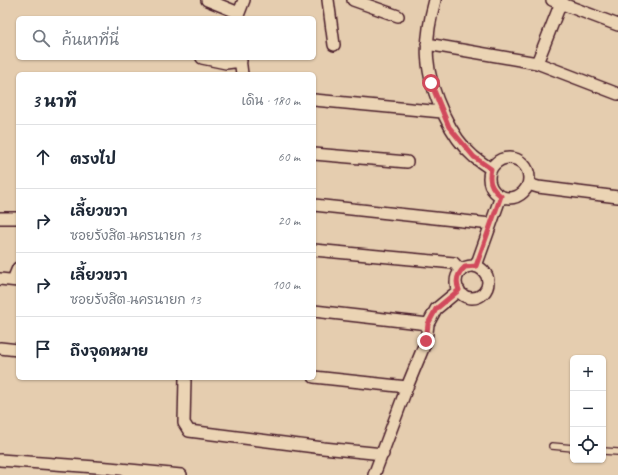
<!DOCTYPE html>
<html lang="th">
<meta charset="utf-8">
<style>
body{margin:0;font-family:Caveat,"Playpen Sans Thai",sans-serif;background:#f2f2f3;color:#1f2937}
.controls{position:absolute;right:12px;bottom:12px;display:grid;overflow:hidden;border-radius:6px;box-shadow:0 1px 3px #0004}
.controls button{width:36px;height:36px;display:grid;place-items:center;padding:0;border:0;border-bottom:1px solid #e0e1e3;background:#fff;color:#1f2937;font:20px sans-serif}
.stop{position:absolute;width:12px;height:12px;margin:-9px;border:3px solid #d1495b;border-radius:50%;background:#fff}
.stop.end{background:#d1495b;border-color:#fff;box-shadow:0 1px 4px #0008}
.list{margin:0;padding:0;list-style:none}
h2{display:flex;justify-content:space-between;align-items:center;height:52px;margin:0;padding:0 16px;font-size:17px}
h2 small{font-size:13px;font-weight:400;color:#747a83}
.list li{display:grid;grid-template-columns:26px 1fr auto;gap:12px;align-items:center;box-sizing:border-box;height:64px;padding:0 16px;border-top:1px solid #e0e1e3}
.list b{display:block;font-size:15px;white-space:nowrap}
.list p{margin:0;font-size:13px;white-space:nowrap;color:#747a83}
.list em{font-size:13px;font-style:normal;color:#747a83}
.icon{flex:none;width:22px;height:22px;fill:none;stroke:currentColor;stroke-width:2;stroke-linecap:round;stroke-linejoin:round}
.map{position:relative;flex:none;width:618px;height:475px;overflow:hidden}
.search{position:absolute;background:#fff;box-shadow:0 1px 3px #0004;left:16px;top:16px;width:300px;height:44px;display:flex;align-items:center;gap:10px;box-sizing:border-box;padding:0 14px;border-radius:6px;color:#747a83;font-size:15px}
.panel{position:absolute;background:#fff;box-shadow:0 1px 3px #0004;left:16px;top:72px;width:300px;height:308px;border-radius:6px}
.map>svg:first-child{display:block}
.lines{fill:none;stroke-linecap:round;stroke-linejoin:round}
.service-casing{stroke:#4a1f2b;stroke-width:8}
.minor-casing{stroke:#4a1f2b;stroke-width:14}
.service{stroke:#ebd4b4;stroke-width:5.5}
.minor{stroke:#ebd4b4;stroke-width:11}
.route{stroke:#d1495b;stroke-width:5}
</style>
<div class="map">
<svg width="618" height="475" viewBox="0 0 618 475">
<rect width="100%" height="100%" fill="#e5cdaf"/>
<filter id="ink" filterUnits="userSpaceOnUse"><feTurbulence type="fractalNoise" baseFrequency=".025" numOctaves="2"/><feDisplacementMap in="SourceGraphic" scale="8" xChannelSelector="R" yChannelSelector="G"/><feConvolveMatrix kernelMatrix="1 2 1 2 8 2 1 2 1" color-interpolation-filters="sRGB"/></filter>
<g filter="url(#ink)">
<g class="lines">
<g class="service-casing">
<path id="service" d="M552 446 573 448
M603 451 618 452"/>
</g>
<g class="minor-casing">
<path id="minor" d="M207 0 239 13
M328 0 334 45
M353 0 398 16
M435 0C423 44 424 73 444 115 451 130 461 146 474 157 479 161 485 165 491 169
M552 0 618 25
M237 18 244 0
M427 44 537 63 562 0
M202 58 226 63 241 61
M240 58 242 74
M537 63 618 94
M314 100 442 112
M314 154 407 162
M489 178a20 20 0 1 1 40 0a20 20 0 1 1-40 0Z
M528 184 538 187 618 197
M314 205 491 224
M0 218H18
M314 250 454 263 461 271
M476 266 501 196
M456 282a16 16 0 1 1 32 0a16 16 0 1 1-32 0Z
M0 279 18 281
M13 280 18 268
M314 311 428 324
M0 348 18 350
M314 377 407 387
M185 378 184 423 189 431 323 448 383 454
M0 460 109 468 181 475
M374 475 407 387 426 341 428 324 436 309 459 290"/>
</g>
<use href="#service" class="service"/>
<use href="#minor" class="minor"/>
</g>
</g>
<g class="lines" filter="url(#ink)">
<path class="route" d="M426 341 428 324 436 309 459 290C455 281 457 274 465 267L476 266 501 196C491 189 488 181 491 169L474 157 449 127 431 83"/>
</g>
</svg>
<div class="controls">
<button>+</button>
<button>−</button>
<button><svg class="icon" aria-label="locate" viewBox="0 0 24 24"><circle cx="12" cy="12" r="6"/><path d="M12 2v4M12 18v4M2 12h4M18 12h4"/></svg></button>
</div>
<div class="stop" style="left:431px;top:83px"></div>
<div class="stop end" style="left:426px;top:341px"></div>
<div class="search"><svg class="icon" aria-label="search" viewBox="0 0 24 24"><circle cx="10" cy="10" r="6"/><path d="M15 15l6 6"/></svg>ค้นหาที่นี่</div>
<section class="panel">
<h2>3 นาที<small>เดิน · 180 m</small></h2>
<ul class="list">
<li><svg class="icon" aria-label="ahead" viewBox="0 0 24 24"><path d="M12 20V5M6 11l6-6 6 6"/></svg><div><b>ตรงไป</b></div><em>60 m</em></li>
<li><svg class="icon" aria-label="right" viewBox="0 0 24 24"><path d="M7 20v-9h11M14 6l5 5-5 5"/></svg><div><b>เลี้ยวขวา</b><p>ซอยรังสิต-นครนายก 13</p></div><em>20 m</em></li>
<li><svg class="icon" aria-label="right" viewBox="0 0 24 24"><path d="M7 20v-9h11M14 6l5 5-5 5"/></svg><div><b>เลี้ยวขวา</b><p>ซอยรังสิต-นครนายก 13</p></div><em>100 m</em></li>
<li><svg class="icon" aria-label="arrive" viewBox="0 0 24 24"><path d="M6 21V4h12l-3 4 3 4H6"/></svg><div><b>ถึงจุดหมาย</b></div></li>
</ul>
</section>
</div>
